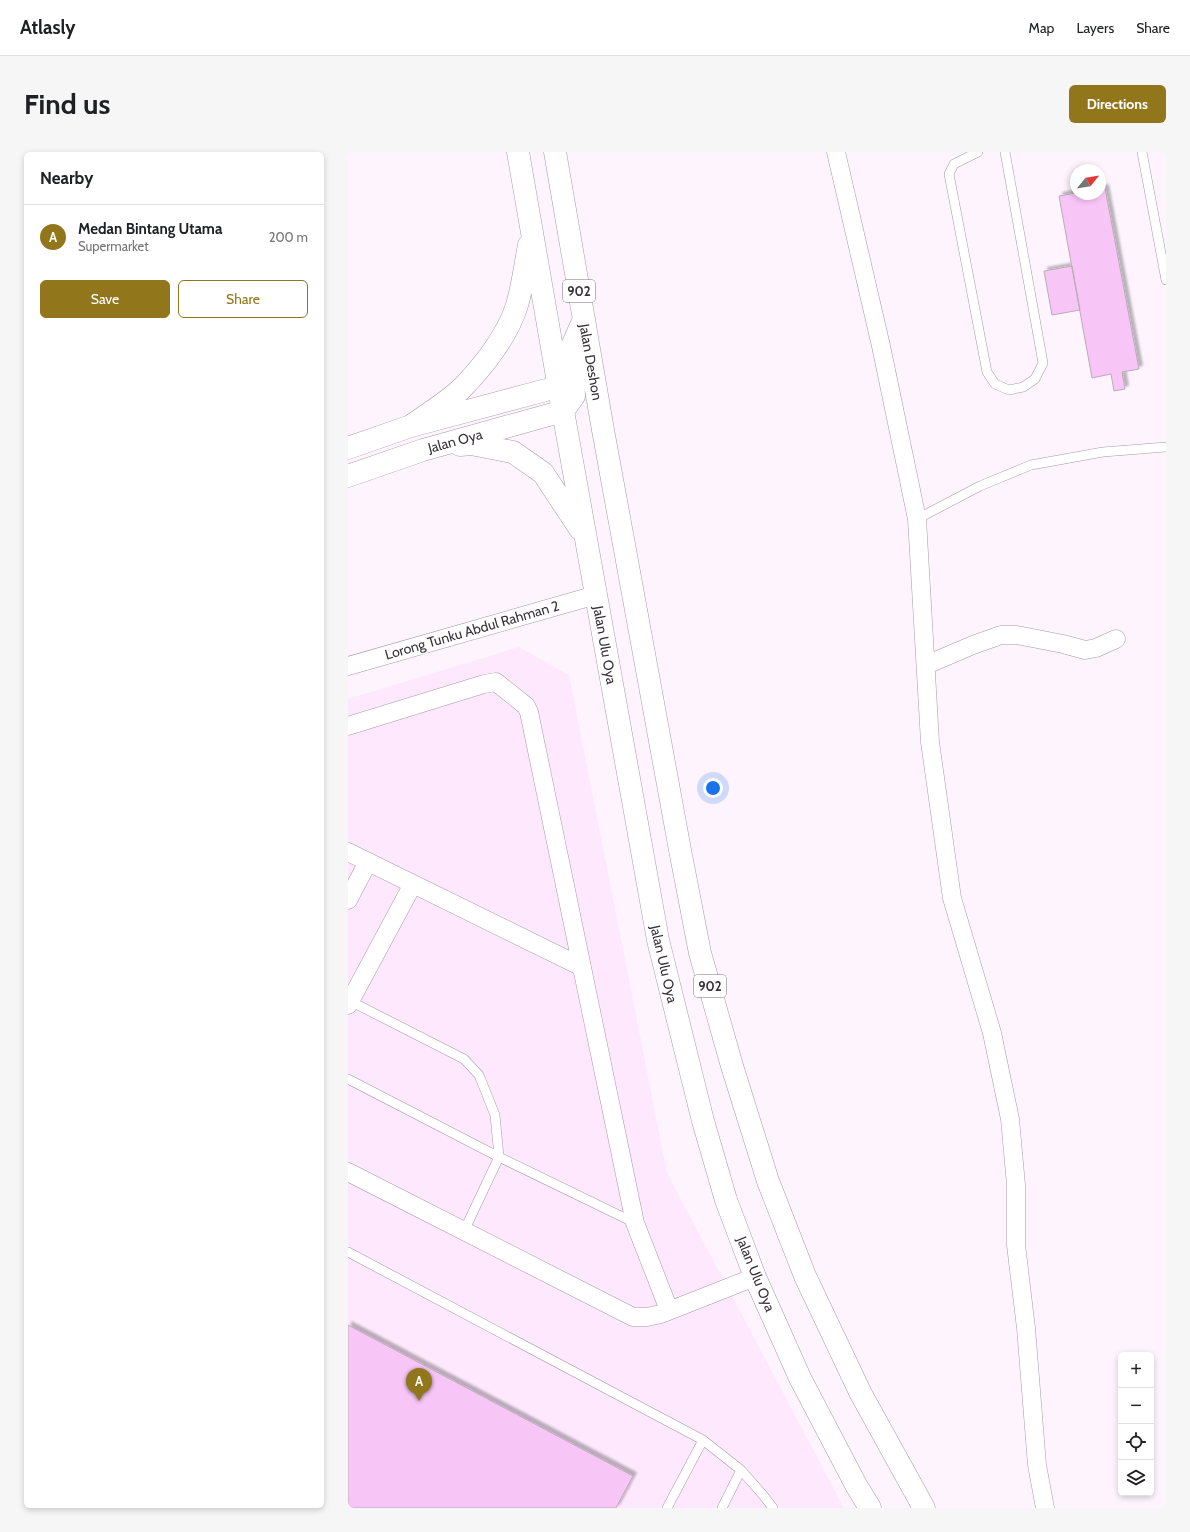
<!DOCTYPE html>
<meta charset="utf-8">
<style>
body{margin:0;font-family:Cabin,sans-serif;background:#f6f6f6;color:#202124}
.controls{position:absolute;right:12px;bottom:12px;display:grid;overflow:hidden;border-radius:6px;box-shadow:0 2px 6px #0003}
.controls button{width:36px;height:36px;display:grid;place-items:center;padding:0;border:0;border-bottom:1px solid #e0e0e0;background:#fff;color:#202124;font:20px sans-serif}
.compass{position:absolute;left:722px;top:12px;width:36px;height:36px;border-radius:50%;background:#fff;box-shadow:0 2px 6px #0003;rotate:60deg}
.you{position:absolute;left:365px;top:636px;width:14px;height:14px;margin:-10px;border:3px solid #fff;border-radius:50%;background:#1a73e8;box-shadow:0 0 0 6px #1a73e833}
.badge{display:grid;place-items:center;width:26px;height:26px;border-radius:50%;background:#92761c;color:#fff;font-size:13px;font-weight:700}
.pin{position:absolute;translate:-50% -33px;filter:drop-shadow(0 1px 2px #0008)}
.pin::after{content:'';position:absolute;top:21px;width:14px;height:12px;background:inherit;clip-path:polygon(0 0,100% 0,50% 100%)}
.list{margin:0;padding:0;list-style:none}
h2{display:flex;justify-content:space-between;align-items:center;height:52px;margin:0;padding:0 16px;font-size:17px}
h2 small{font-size:13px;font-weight:400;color:#757577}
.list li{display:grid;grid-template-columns:26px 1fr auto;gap:12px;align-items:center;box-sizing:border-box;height:64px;padding:0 16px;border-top:1px solid #e0e0e0}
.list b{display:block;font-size:15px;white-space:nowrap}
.list p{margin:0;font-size:13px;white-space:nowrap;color:#757577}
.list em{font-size:13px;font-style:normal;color:#757577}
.actions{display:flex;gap:8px;padding:12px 16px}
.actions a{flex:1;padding:9px 0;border:1px solid #92761c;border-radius:6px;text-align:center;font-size:14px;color:#92761c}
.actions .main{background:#92761c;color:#fff}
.icon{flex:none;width:22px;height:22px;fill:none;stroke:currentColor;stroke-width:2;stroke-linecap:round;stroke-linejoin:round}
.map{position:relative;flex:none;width:818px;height:1356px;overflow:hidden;border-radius:6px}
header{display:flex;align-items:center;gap:24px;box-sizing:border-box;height:56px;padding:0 20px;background:#fff;border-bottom:1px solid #e0e0e0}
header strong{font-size:19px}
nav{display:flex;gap:22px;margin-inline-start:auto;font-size:14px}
.intro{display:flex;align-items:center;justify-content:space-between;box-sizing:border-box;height:96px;padding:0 24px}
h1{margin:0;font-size:28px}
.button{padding:10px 18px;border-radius:6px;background:#92761c;color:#fff;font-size:14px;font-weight:700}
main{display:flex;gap:24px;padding:0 24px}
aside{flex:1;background:#fff;border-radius:6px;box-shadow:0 2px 6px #0003}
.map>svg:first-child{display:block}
.built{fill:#fee8fd}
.building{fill:#f7c5f6;stroke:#baabb9;filter:url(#shadow)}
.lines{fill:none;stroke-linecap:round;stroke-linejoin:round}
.service-casing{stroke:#a799a6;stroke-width:10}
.minor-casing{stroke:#a799a6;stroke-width:19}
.primary-casing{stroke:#a799a6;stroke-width:23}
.service{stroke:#fff;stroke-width:9}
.minor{stroke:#fff;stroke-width:18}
.primary{stroke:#fff;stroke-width:22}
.labels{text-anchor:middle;stroke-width:3;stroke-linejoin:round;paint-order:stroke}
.shield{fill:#fff;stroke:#747074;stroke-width:1}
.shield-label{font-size:13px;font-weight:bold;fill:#383238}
.street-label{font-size:14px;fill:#383238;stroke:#fff}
</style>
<header>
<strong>Atlasly</strong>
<nav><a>Map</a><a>Layers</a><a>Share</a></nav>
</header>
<div class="intro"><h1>Find us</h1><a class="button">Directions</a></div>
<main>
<aside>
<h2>Nearby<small></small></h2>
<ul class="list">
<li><span class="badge">A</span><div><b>Medan Bintang Utama</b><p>Supermarket</p></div><em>200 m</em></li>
</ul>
<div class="actions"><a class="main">Save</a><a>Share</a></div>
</aside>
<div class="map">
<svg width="818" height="1356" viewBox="0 0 818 1356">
<defs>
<filter id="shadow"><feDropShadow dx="3.5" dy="-3.5" stdDeviation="1" flood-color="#0004"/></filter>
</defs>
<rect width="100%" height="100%" fill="#fdf4fd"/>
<path class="built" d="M171 495 221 523 319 1021 496 1356H0V547Z"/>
<path class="building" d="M757 36 791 217 774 220 777 237 766 239 763 222 744 226 711 44 728 41 752 42V37Z
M724 114 732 158 704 163 696 119Z
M0 1173 285 1324 268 1356H0Z"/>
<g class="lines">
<g class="service-casing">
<path id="service" d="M630 0 606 12 601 22 639 220 647 232 661 238 675 235 687 227 695 211 657 0
M794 0 818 128
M569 367 632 334 683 313 755 300 818 295
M2 849 116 907 131 923 147 963 151 1005 116 1079
M0 927 151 1005 287 1071
M0 1100 355 1288 393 1318 415 1343 425 1356
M319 1356 355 1288
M374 1356 393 1318"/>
</g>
<g class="minor-casing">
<path id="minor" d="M488 0 533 194 569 367 582 590 604 746 644 881 662 967 668 1033V1093L678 1176 689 1313 697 1356
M578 513 625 493 653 483H669L715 492 737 498 748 496 768 487
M0 514 248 443
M0 574 136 532 148 530 178 554 181 560 287 1071 321 1158
M0 700 234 815
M0 748 20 710
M0 853 65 732
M0 1020 285 1165H299L313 1162 407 1125"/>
</g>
<g class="primary-casing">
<path id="primary" d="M170 0 215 259 310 788 355 969 378 1048 407 1125 452 1226 508 1333 522 1356
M207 0 255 278 332 698 352 801 384 914 420 1029 457 1124 513 1242 576 1356
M63 274C78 263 101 249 113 237 135 215 160 183 169 153 175 133 177 113 181 93
M112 293 123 292 165 300 195 321 232 377
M0 296 63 274 198 238 211 236
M0 324 75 298 215 259 226 244 224 194 236 167"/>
</g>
<use href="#service" class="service"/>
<use href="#minor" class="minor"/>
<use href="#primary" class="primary"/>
</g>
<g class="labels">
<g class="shield">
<rect x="215" y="128" width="32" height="22" rx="3"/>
<rect x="346" y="823" width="32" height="22" rx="3"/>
</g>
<g class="shield-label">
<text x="231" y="144">902</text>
<text x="362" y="839">902</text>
</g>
<g class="street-label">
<text transform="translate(243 210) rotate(80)" y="5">Jalan Deshon</text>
<text transform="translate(107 289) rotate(-15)" y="5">Jalan Oya</text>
<text transform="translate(124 478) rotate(-16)" y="5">Lorong Tunku Abdul Rahman 2</text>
<text transform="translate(257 493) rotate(80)" y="5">Jalan Ulu Oya</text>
<text transform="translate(316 812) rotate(77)" y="5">Jalan Ulu Oya</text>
<text transform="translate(408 1122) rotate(68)" y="5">Jalan Ulu Oya</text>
</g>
</g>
</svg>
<div class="controls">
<button>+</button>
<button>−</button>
<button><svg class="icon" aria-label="locate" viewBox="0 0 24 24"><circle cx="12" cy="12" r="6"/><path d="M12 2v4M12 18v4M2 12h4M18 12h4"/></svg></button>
<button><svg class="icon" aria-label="layers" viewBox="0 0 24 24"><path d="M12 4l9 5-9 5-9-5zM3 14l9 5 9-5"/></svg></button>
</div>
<svg class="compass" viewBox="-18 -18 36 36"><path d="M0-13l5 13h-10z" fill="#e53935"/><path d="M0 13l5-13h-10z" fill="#757577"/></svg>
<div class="you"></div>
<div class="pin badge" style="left:71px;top:1249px">A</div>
</div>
</main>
